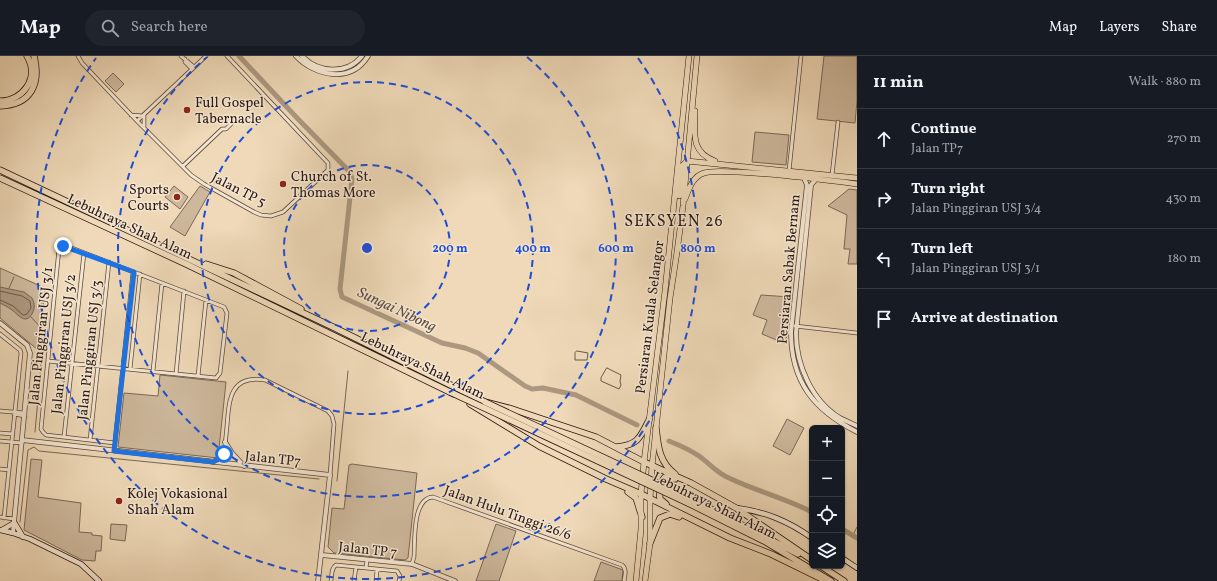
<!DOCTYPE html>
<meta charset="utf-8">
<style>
body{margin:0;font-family:Vollkorn,serif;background:#20242c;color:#f1f3f6}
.controls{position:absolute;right:12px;bottom:12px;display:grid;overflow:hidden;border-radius:6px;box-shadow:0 1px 3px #0004}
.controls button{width:36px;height:36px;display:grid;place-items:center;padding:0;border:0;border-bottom:1px solid #363941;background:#171b24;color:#f1f3f6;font:20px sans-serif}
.stop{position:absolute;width:12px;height:12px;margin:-9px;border:3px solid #1a73e8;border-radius:50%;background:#fff}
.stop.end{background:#1a73e8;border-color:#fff;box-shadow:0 1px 4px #0008}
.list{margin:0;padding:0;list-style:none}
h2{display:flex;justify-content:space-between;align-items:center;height:52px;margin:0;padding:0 16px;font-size:17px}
h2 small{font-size:13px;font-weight:400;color:#9ea1a6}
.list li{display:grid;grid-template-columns:26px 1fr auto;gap:12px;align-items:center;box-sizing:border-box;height:60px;padding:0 16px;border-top:1px solid #363941}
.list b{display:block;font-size:15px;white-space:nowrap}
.list p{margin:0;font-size:13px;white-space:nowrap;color:#9ea1a6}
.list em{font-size:13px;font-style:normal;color:#9ea1a6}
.icon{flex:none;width:22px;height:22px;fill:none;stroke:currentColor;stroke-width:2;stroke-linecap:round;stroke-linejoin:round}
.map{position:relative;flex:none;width:857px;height:525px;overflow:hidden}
header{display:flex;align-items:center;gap:24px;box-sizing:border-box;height:56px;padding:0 20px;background:#171b24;border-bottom:1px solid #363941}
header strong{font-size:19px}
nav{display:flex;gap:22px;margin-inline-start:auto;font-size:14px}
.search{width:280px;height:36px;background:#20242c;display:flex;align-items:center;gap:10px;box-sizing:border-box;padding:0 14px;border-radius:22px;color:#9ea1a6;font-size:15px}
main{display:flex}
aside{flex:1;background:#171b24}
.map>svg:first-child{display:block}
.green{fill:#cdb89c;stroke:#7b6858}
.water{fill:#ac9880;stroke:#786555}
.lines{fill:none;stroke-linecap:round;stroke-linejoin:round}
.shore{stroke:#6a584a;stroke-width:1}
.stream{stroke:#786555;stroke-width:1}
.river{stroke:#ac9880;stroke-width:5}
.minor-casing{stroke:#5a493d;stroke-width:4.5}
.tertiary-casing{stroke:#5a493d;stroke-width:5.5}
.secondary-casing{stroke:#291914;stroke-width:6}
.primary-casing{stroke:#291914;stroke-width:6}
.motorway-casing{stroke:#291914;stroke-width:7}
.minor{stroke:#f5e6d1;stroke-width:3}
.tertiary{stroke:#f5e6d1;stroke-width:4}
.secondary{stroke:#f5e6d1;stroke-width:4.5}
.primary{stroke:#efd9b8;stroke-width:5}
.motorway{stroke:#efd9b8;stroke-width:5.5}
.motorway-bridge-casing{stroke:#291914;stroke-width:7;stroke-linecap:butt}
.motorway-bridge{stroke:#efd9b8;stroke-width:5.5}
.route{stroke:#1a73e8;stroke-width:5}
.ring{fill:none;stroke:#1d4ed8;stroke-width:2;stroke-dasharray:7 5}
.poi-dot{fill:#8f2418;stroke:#f5e6d1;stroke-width:1.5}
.labels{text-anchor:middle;stroke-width:3;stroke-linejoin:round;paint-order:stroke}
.poi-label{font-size:14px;fill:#291914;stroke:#f5e6d1;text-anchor:start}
.street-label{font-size:14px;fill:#291914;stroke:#f5e6d1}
.water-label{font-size:15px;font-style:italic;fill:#5d4c3f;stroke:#f5e6d1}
.quarter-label{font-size:16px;letter-spacing:1px;fill:#291914;stroke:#f5e6d1}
.centre{fill:#1d4ed8;stroke:#f5e6d1;stroke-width:2}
.ring-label{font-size:12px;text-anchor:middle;font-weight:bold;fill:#1d4ed8;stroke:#f5e6d1;stroke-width:3;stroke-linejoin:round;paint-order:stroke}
</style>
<header>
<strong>Map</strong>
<div class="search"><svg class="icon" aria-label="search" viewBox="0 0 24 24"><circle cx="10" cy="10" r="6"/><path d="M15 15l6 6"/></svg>Search here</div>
<nav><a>Map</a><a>Layers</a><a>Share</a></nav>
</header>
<main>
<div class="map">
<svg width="857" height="525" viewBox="0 0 857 525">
<rect width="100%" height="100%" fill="#efd9b8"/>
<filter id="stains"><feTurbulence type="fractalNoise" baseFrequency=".005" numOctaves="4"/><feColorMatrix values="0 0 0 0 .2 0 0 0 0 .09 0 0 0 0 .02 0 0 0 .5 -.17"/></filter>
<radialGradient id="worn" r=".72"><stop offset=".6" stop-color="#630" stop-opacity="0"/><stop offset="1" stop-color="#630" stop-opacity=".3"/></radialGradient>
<path class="green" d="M824 0H857V45L855 67 817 63Z
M113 17 124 28 116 36 105 25Z
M755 76 789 79 786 109 752 106Z
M174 130 188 141 180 153 165 141Z
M200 130 210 136 185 180 170 171Z
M849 133 857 134V208H848L850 193H844L847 159 828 150Z
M0 212 45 232 38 294 0 262Z
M761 239 790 241 786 288 762 278 767 264 753 259Z
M160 319 226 326 218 402 118 391 124 337 158 340Z
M787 363 804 372 790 399 773 390Z
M31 403 42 404 38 441 81 447 79 476 92 477V479L102 480 101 495H96L95 505 82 504 24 474Z
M352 408 417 417 408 502 405 504 334 497 328 491 332 452 344 453 349 409Z
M111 468 127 469 125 485 110 483Z
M496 468 516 475 499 525H476Z
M601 506 623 514 622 525H594Z"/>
<path class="water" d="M0 231 24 236 32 242C35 248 35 252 32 258 26 269 18 259 12 254 8 251 4 249 0 247Z"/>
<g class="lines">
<path class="shore" d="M0 235 22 240 30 245 31 252 27 258 23 259 13 250 0 244
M577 295 588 297 587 304H575V297Z
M607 312 621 319 620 325 621 329 619 333 601 325V322Z"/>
<path class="stream" d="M9 232 14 221
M31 261 44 275 35 376
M337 425 348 315
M20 466 28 394 34 391 39 395 319 423
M853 479 857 471"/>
<path class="river" d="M239 0 298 63 349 115 352 123 340 233 342 241 442 287 465 292 478 297 525 330 532 333 543 332 576 339 637 369
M669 385C679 389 690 394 699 400 709 407 717 417 729 422 756 435 785 442 812 456
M842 473 857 482"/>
<g class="minor-casing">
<path id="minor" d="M78 0 82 7 137 65 191 119 204 128 254 156 261 159 271 160 283 156 328 114V107L227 0
M181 0 194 11
M185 3V6L192 13
M131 59 143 60
M137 65 206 0
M144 71V59
M183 110 222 73H226L231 68
M789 115 801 0
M832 119 838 66
M795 270 857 277
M0 278 20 294 21 297 4 462
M48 305 216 322 220 317 227 257 224 251 64 189 59 193 41 373 43 376 46 379 115 387
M130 313 140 218
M153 315 162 227
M176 318 184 235
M198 320 206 244
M0 355 25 357
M14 358 25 360
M0 377 13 378
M64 381 84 197
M90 384 109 206
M0 385 22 387
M114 395 133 216
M223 407C224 395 226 382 227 370 229 344 230 318 265 324L328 355 332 360 334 368 330 419
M0 413 9 414
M0 461 14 463
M412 508 414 501C415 486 412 442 433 441L622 509C627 513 625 519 624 525
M366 512 367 504
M331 525C332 519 331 512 336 509L397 515 400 520 399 525
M354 525 356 511
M376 525 377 514"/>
</g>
<g class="tertiary-casing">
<path id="tertiary" d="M296 0C315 20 351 28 368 0
M302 0C318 17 347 19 362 0
M804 122 807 129 791 276C791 326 814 354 857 376
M816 123 811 129 796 277C796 309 812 345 840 362 846 365 851 367 857 370
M0 267 27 289 30 297 13 477
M22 384 330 419 318 525
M225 386 232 397 244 410
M213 406 219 403 224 398
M322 499 412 508 455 525"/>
</g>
<g class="secondary-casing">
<path id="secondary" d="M737 452C766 456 788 465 812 482
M14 466 23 481
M0 474 13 477 30 483 81 508 99 525
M2 474 14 467
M842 502 857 512"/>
</g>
<g class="primary-casing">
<path id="primary" d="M695 55C695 77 690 96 715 105
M687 105 857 122
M679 140 682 110 687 105
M685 143C689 133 693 120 704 117 715 114 727 116 738 116 778 118 818 123 857 128
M636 525 641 473V438L644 406 665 235 689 0
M645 525 650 487V443L652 410 670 242 677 196 683 150 697 0"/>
</g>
<g class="motorway-casing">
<path id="motorway" d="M0 45C23 45 40 22 27 0
M0 50C31 49 41 28 34 0
M0 114 333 271 485 346 512 353 596 381 644 406 691 427 736 452 812 504
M0 122 186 208 454 338
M206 208 234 217 301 253
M470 348 539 390 606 423 641 438 730 482 771 498 826 525
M656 372C658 390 659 406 675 418
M616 391C638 389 640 382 649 364
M628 436 636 442 642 461
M690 442 798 498
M688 447 764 485 831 525
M666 448 660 443C659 437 661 425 665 421L675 423
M650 487 660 462 670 458 679 461
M821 510 844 525"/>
</g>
<use href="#minor" class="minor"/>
<use href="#tertiary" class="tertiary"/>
<use href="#secondary" class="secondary"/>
<use href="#primary" class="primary"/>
<use href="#motorway" class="motorway"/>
<g class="motorway-bridge-casing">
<path id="motorway-bridge" d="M450 336 688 447
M485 346 690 442"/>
</g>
<use href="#motorway-bridge" class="motorway-bridge"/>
</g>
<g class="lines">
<path class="route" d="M63 190 134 216 114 395 213 406 219 403 224 398"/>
</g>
<g class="ring">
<circle cx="367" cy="192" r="83"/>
<circle cx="367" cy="192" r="166"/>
<path d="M527 1A249 249 0 1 1 207 1"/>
<path d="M638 2A331 331 0 1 1 96 2"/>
</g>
<g class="poi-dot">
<circle cx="187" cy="54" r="4"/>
<circle cx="283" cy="128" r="4"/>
<circle cx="177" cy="141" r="4"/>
<circle cx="119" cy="445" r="4"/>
</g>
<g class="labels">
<g class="poi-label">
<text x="195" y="51">Full Gospel<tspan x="195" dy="16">Tabernacle</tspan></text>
<text x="291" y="125">Church of St.<tspan x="291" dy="16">Thomas More</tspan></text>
<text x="169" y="138" text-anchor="end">Sports<tspan x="169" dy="16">Courts</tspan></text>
<text x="127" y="442">Kolej Vokasional<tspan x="127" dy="16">Shah Alam</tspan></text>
</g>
<g class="street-label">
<text transform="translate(239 133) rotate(27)" y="5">Jalan TP 5</text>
<text transform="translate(130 170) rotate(25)" y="5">Lebuhraya Shah Alam</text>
<text transform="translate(788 213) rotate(-85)" y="5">Persiaran Sabak Bernam</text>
<text transform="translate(649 261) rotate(-83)" y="5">Persiaran Kuala Selangor</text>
<text transform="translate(40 280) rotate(-84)" y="5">Jalan Pinggiran USJ 3/1</text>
<text transform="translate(63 288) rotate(-84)" y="5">Jalan Pinggiran USJ 3/2</text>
<text transform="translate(89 294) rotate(-84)" y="5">Jalan Pinggiran USJ 3/3</text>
<text transform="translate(423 309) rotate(26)" y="5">Lebuhraya Shah Alam</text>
<text transform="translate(273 402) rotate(6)" y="5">Jalan TP7</text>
<text transform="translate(715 449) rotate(26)" y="5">Lebuhraya Shah Alam</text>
<text transform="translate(508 456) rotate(20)" y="5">Jalan Hulu Tinggi 26/6</text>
<text transform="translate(368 493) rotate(6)" y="5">Jalan TP 7</text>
</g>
<g class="water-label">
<text transform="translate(397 253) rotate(25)" y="5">Sungai Nibong</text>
</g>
<g class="quarter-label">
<text x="674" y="170">SEKSYEN 26</text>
</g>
</g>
<circle cx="367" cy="192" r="6" class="centre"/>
<g class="ring-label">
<text x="450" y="196">200 m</text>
<text x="533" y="196">400 m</text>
<text x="616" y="196">600 m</text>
<text x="698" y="196">800 m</text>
</g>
<rect width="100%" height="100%" filter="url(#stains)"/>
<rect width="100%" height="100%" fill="url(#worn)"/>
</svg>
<div class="controls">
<button>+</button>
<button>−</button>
<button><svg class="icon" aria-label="locate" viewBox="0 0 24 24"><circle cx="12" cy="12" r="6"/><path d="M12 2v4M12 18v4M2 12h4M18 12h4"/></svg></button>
<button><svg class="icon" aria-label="layers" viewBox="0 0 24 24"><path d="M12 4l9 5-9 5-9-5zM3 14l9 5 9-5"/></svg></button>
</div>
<div class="stop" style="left:224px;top:398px"></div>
<div class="stop end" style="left:63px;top:190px"></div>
</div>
<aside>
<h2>11 min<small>Walk · 880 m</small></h2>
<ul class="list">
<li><svg class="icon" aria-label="ahead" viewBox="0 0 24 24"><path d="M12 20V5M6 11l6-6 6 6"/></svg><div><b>Continue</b><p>Jalan TP7</p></div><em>270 m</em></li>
<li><svg class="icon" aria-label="right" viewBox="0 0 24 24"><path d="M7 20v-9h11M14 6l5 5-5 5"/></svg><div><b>Turn right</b><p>Jalan Pinggiran USJ 3/4</p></div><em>430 m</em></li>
<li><svg class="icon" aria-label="left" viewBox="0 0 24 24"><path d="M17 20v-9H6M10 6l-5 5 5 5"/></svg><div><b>Turn left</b><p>Jalan Pinggiran USJ 3/1</p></div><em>180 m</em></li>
<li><svg class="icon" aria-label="arrive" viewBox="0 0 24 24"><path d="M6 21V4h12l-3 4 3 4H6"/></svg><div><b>Arrive at destination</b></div></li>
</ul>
</aside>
</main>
